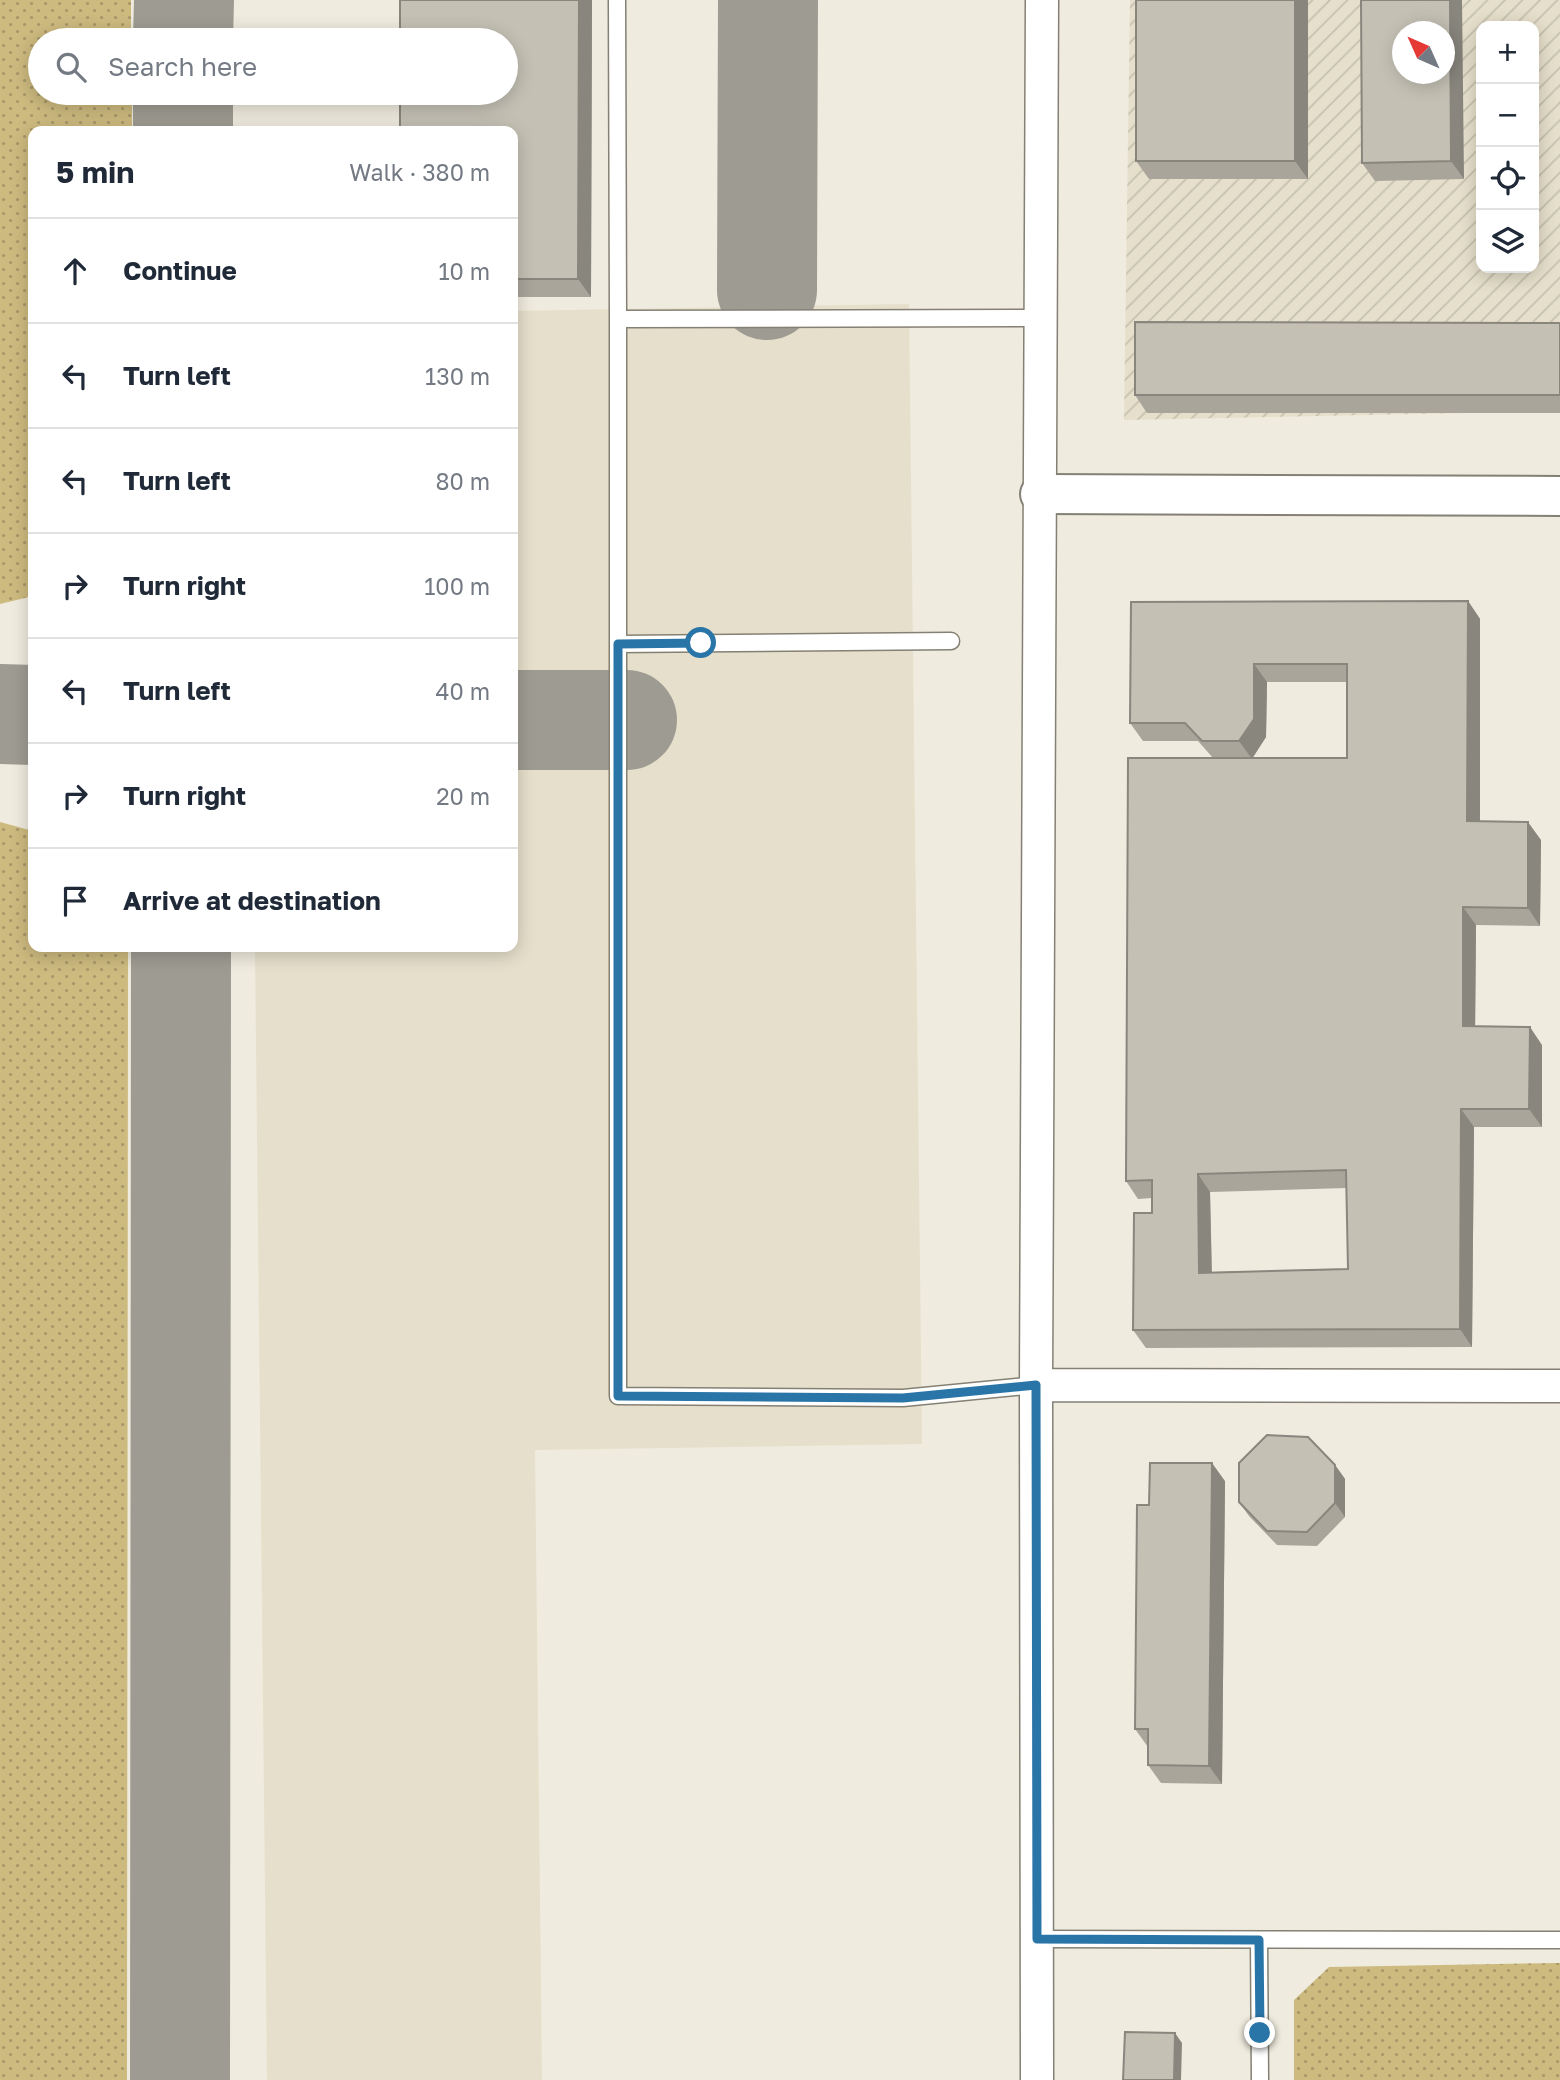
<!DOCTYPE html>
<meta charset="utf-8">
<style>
body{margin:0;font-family:"Golos Text",sans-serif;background:#f2f2f3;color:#1f2937}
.controls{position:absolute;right:21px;top:21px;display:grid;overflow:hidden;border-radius:14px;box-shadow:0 4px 18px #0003}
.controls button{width:63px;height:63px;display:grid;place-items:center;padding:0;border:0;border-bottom:2px solid #e0e1e3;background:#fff;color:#1f2937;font:35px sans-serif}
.compass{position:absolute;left:1392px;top:21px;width:63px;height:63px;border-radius:50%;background:#fff;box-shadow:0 4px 18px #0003;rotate:315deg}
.stop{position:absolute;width:21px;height:21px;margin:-16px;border:5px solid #2a75a8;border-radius:50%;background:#fff}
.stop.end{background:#2a75a8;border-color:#fff;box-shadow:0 2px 7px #0008}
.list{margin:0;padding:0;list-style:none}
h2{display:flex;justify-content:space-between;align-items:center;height:91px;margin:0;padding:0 28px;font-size:30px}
h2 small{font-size:23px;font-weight:400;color:#747a83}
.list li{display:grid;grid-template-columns:46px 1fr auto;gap:21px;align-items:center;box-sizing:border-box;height:105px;padding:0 28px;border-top:2px solid #e0e1e3}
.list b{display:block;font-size:26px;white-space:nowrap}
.list em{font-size:23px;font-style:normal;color:#747a83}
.icon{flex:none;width:38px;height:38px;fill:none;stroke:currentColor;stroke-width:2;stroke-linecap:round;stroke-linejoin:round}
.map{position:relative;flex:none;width:1560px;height:2080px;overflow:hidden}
.search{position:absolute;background:#fff;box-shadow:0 4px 18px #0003;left:28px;top:28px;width:490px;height:77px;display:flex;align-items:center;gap:18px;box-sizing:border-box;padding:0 24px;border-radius:38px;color:#747a83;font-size:26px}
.panel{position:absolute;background:#fff;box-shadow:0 4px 18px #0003;left:28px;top:126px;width:490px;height:826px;border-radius:14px}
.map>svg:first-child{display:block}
.built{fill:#e6dfcb}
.industrial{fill:url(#industrial-furrows);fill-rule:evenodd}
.grass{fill:url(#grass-dots)}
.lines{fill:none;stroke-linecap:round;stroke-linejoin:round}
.taxiway{stroke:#9e9c92;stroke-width:100}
.service-casing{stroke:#848074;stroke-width:19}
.minor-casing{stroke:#848074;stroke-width:35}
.tertiary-casing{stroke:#848074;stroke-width:42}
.service{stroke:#fff;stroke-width:16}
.minor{stroke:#fff;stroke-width:32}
.tertiary{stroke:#fff;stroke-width:38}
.wall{fill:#a9a59b;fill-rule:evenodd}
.shaded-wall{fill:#89867e}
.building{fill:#c4c0b4;stroke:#89867e;stroke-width:2;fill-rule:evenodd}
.route{stroke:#2a75a8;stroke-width:9}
</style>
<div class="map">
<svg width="1560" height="2080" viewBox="0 0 1560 2080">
<defs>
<pattern id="industrial-furrows" width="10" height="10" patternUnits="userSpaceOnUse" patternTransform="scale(1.75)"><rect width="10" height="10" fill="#e6dfcb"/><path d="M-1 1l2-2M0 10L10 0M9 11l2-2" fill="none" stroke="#c6c0af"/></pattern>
<pattern id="grass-dots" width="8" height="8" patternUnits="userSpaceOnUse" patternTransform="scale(1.75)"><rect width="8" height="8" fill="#cdba7f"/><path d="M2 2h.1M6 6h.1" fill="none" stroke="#a89869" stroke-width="1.8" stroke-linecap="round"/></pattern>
</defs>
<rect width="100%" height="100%" fill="#efebde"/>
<path class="built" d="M909 304 922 1444 535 1450 542 2080H267L255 947H513V311Z"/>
<path class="industrial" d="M1130 0H1560V411L1124 420ZM1481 26H1534V268H1481ZM1402 32H1444V74H1402Z"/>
<path class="grass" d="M0 0H131V40H40V93H132V131H33V596L0 604Z
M0 822 33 831V947H128L127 2080H0Z
M1560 1963V2080H1294V2000L1329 1967Z"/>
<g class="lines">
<path class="taxiway" d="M183 40 184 0
M183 131V93
M767 290 768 0
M0 714 33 715
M513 720H627
M180 2080 181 947"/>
<g class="service-casing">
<path id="service" d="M617 0 618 319
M618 644 951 641
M1036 1385 903 1398 618 1396V319L1041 318
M1037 1939 1560 1940
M1259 1940 1260 2080"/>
</g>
<g class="minor-casing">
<path id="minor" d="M1036 1385 1560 1386
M1037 2080 1036 1385 1042 0"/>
</g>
<g class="tertiary-casing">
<path id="tertiary" d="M1040 494 1560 496"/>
</g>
<use href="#service" class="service"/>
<use href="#minor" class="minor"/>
<use href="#tertiary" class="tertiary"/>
</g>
<path class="wall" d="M400 0H592L591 297H513V131Z
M1308 0V179H1149L1136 161Z
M1361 0 1464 179 1375 181 1362 163Z
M1560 323V413H1147L1135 395Z
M1468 601 1480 619V822L1541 840 1540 926 1476 925 1475 1026 1542 1045V1127H1474L1472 1347 1146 1348 1133 1330 1152 1213V1198L1138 1199 1126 1181 1213 758 1198 741H1143L1130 723 1131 602ZM1267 682H1347V758H1252L1266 737ZM1346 1188 1348 1269 1212 1272 1210 1192Z
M1335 1465 1345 1479V1517L1317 1546 1277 1545 1249 1516 1239 1502Z
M1225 1481 1222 1784 1161 1783 1148 1765V1747L1135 1729 1149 1505Z"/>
<path class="shaded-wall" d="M579 0H592L591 297 578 279Z
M1295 0H1308V179L1295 161Z
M1450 0H1462L1464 179 1451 161Z
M1468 601 1480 619V839L1467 821Z
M1254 664 1267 682 1266 737 1252 759 1239 741Z
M1528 822 1541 840 1540 926 1528 908Z
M1463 907 1476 925 1475 1044 1463 1026Z
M1530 1027 1542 1045V1127L1529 1109Z
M1461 1109 1474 1127 1472 1347 1460 1329Z
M1198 1174 1210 1192 1212 1291 1199 1273Z
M1212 1463 1225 1481 1222 1784 1209 1766Z
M1335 1465 1345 1479V1517L1335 1503Z
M1175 2033 1182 2043 1181 2080H1174Z"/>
<path class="building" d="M400 0H579L578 279H513V131H400V93H506V40H400Z
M1136 0H1295V161H1136Z
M1361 0H1450L1451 161 1362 163ZM1403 32H1445V74H1403Z
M1135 322 1560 323V395H1135Z
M1468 601 1467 821 1528 822V908L1463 907V1026L1530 1027 1529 1109H1461L1460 1329 1133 1330 1134 1213H1152V1180L1126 1181 1128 758H1347V664H1254V719L1239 741H1202L1185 723H1130L1131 602ZM1346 1170 1348 1269 1199 1273 1198 1174Z
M1267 1435 1308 1437 1335 1465V1503L1307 1532 1267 1531 1239 1502V1463Z
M1150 1463H1212L1209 1766 1148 1765V1729H1135L1137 1505H1149Z
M1125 2032 1175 2033 1174 2080H1123Z"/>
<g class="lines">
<path class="route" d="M701 643 618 644V1396L903 1398 1036 1385 1037 1939 1259 1940 1260 2033"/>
</g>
</svg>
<div class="controls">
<button>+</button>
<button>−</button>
<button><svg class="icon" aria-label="locate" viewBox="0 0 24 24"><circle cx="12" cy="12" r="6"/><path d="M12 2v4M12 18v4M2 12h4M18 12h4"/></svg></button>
<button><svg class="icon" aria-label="layers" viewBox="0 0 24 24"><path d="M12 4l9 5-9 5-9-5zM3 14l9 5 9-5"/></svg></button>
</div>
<svg class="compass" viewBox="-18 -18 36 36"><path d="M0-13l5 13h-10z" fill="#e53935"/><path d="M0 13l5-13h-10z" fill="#747a83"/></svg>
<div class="stop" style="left:701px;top:643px"></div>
<div class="stop end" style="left:1260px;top:2033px"></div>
<div class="search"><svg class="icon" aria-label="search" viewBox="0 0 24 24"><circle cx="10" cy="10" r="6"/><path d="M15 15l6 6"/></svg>Search here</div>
<section class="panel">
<h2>5 min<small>Walk · 380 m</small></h2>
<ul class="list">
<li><svg class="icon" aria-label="ahead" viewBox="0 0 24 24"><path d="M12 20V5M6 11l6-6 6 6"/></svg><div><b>Continue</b></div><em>10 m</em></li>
<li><svg class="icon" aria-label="left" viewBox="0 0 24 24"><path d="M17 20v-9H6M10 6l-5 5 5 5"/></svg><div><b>Turn left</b></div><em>130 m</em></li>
<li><svg class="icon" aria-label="left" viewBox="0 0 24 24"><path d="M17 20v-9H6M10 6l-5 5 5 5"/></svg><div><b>Turn left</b></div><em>80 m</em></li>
<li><svg class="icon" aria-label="right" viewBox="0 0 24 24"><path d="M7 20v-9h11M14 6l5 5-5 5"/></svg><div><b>Turn right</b></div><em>100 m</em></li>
<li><svg class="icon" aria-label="left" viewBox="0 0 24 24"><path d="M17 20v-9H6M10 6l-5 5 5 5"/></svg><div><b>Turn left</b></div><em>40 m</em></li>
<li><svg class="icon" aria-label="right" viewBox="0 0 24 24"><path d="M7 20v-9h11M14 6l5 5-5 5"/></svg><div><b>Turn right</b></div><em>20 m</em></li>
<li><svg class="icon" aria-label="arrive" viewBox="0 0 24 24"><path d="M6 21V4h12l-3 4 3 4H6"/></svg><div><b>Arrive at destination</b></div></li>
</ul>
</section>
</div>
